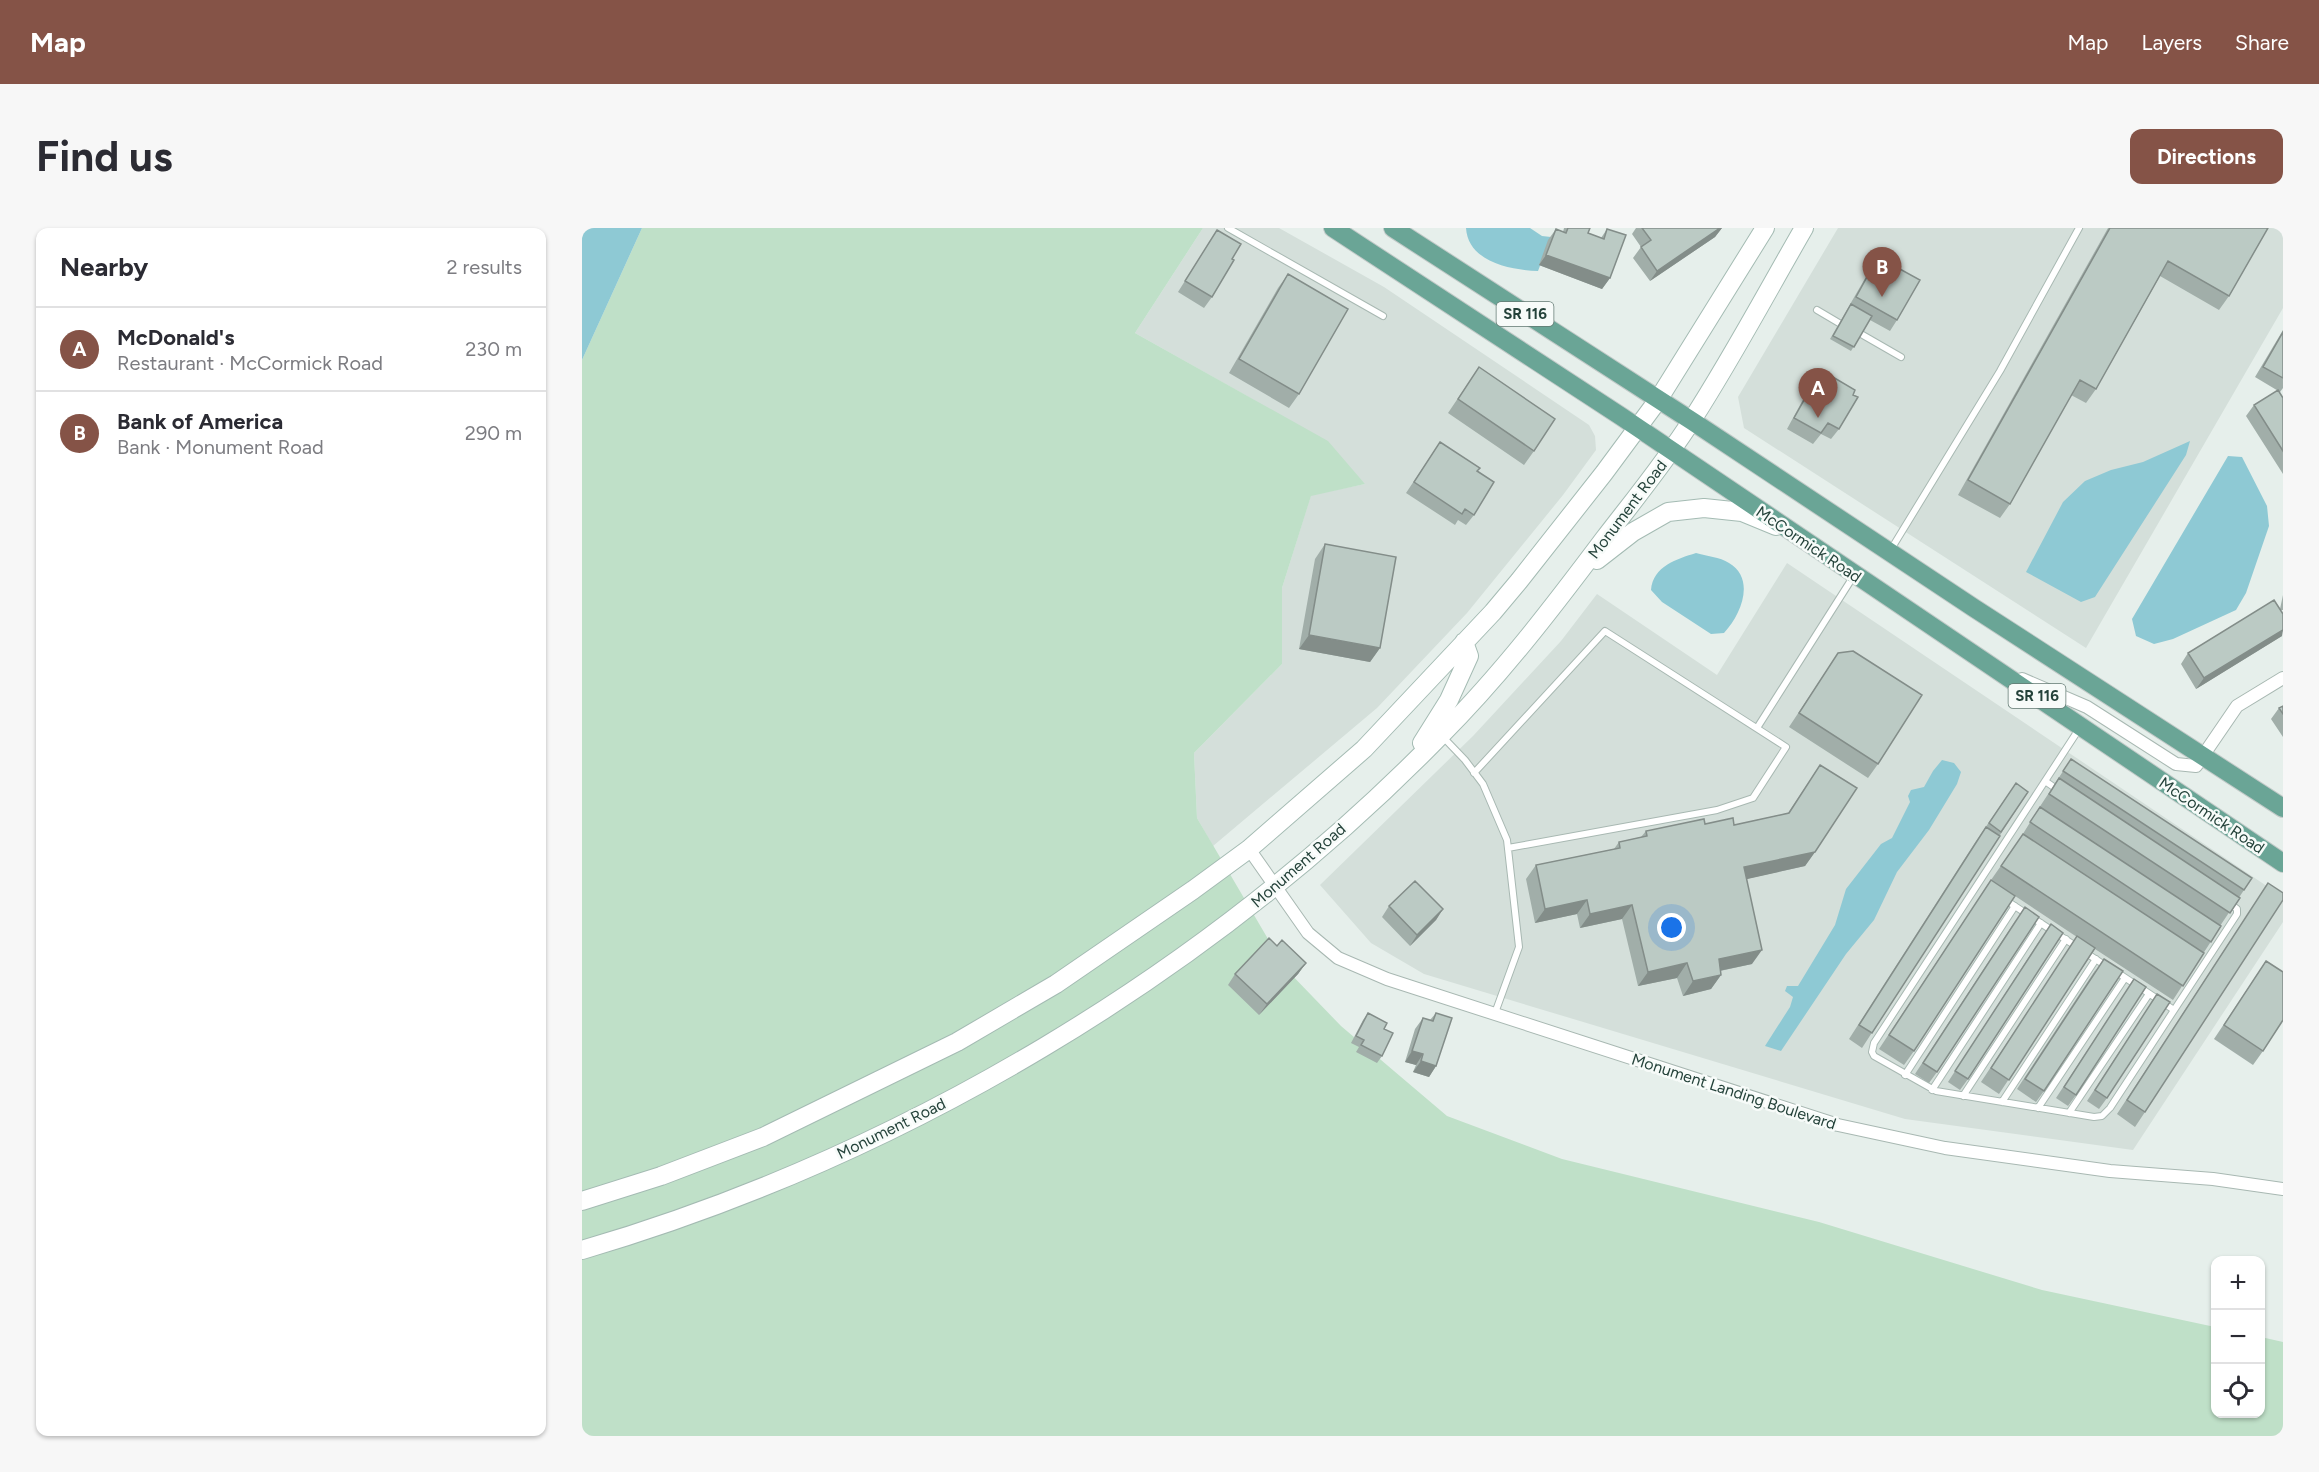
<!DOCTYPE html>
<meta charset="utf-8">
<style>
body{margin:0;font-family:Figtree,sans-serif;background:#f7f7f7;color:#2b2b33}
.controls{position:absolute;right:18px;bottom:18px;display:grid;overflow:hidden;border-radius:12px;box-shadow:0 2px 4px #0004}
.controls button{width:54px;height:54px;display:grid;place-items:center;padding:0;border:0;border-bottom:2px solid #e1e1e2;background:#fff;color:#2b2b33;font:30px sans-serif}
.you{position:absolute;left:1090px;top:700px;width:21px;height:21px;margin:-15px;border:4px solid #fff;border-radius:50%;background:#1a73e8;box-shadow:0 0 0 9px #1a73e833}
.badge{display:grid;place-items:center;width:39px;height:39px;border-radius:50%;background:#855347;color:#fff;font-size:20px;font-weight:700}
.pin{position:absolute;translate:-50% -50px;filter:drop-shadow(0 2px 3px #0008)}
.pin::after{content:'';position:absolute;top:32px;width:21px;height:18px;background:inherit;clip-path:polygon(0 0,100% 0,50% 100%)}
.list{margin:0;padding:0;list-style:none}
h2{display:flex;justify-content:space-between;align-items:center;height:78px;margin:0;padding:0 24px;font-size:26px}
h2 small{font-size:20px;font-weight:400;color:#7c7c81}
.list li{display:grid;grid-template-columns:39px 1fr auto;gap:18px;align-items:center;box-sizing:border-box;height:84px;padding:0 24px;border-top:2px solid #e1e1e2}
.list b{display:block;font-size:22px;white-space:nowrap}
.list p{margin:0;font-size:20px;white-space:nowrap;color:#7c7c81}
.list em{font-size:20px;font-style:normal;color:#7c7c81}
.icon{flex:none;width:33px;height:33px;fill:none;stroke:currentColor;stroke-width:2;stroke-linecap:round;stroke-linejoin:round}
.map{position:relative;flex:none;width:1701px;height:1208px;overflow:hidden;border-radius:12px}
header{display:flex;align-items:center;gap:36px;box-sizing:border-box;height:84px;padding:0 30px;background:#855347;color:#fff}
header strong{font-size:28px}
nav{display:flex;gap:33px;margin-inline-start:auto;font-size:21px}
.intro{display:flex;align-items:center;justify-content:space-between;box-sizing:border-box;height:144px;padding:0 36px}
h1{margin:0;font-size:42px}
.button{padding:15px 27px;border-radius:12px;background:#855347;color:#fff;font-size:21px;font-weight:700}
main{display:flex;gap:36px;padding:0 36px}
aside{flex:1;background:#fff;border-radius:12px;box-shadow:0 2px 4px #0004}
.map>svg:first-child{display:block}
.built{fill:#d4dfda}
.green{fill:#bfe0c8}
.water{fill:#8ec9d4}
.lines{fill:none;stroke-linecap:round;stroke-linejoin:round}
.lane-casing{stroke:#a8b8b2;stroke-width:8}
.street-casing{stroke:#a8b8b2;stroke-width:14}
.secondary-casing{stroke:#a4bbb3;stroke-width:20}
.primary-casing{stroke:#c2cac8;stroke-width:20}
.lane{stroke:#fff;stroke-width:6}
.street{stroke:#fff;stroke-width:12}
.secondary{stroke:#fff;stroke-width:18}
.primary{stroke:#6aa596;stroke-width:18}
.wall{fill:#a1aea9}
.shaded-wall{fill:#838d89}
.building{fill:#bbcac4;stroke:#838d89;stroke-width:1.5}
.labels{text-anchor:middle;stroke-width:5;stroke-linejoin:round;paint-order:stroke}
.shield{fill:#f7fbf9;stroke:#637a73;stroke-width:1.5}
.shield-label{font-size:15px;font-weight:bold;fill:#24423a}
.street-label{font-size:16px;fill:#24423a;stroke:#f7fbf9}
</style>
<header>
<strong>Map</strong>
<nav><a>Map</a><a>Layers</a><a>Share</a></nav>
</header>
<div class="intro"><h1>Find us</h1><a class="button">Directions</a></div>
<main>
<aside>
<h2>Nearby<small>2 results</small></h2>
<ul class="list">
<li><span class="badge">A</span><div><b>McDonald's</b><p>Restaurant · McCormick Road</p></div><em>230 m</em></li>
<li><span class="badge">B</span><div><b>Bank of America</b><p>Bank · Monument Road</p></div><em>290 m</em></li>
</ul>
</aside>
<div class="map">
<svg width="1701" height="1208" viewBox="0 0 1701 1208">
<rect width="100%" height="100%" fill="#e6efeb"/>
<path class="built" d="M621 0H697L802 59 1007 197 1013 208 1014 222 981 267 885 385 795 480 631 618 615 590 612 525 700 436V360L729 267 783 256 672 172 553 105Z
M1256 0H1701V80L1504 420 1162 200 1156 169Z
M1205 335 1701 669V694L1551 922 1323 891 842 746 789 715 738 657 891 508 979 413 1015 366 1135 447Z"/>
<path class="green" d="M60 0H621L553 105 746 213 783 256 729 268 700 360V436L612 525 615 590 703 740 759 798 865 888 980 931 1237 994 1460 1062 1633 1099 1634 1186H1678L1679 1109 1701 1114V1208H0V132Z"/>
<path class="water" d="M0 0H60L0 132Z
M884 0H948L960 8 969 9 956 43C929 42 886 34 884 0Z
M1608 213 1604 227 1513 369 1499 374 1444 344 1481 274 1503 253 1529 242 1561 234Z
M1646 228 1660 229 1685 278 1687 298 1664 365 1654 382 1591 411 1572 416 1554 408 1550 391Z
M1114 325C1124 328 1138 329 1147 335 1174 351 1159 387 1142 405L1129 406 1080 374 1069 362C1071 338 1095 331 1114 325Z
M1360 532 1372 535 1379 544 1375 556 1347 602 1315 644 1292 692 1264 726 1199 823 1183 818 1208 779 1211 769 1203 763 1205 758H1216L1253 697 1264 661 1299 616 1310 610 1328 574 1326 568 1329 562 1342 559 1351 543Z"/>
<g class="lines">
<g class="lane-casing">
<path id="lane" d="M646 0 801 88
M1235 82 1257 95
M1279 106 1319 129
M1308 323 1418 143 1497 0
M1175 500 1271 349
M1497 501 1292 815 1290 824 1292 828 1354 863 1512 889 1520 888 1528 880 1655 686V681L1647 675
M860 508 883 532 901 556 925 612 937 719 913 785
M892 545 1023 403 1204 519 1171 570 1135 582 926 620
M1463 553 1476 562
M1422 671 1524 738
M1533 743 1592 782
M1323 847 1433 678
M1350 862 1459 695
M1381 868 1484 711
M1420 874 1514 731
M1456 880 1543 750
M1487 885 1567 766"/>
</g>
<g class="street-casing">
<path id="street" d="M1440 451 1505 479 1594 536 1614 538 1655 478 1701 450
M667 621 726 705 756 730 805 751 1256 897 1363 920 1528 943 1631 951 1701 961"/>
</g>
<g class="secondary-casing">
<path id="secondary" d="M1015 332 1051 304 1086 284 1122 280 1160 284 1194 298
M840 515 867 472 887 428 882 414
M0 973 79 948 181 909 375 814 474 756 611 662 667 621 782 521 911 384 937 353 1022 245 1076 172 1183 0
M0 1022C320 928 626 746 859 507 919 447 971 379 1022 311 1052 272 1084 233 1110 192 1150 130 1185 64 1222 0"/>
</g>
<g class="primary-casing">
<path id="primary" d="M751 0 1040 189 1701 635
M811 0 1110 193 1392 380 1701 580"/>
</g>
<use href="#lane" class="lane"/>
<use href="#street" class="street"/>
<use href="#secondary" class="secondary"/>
<use href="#primary" class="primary"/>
</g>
<path class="wall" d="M982 0H1008L1006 5 1019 10 1025 1 1028 50 1020 61 957 37 966 12 974 1 981 4Z
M1054 0H1140L1133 9 1068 53 1051 30 1059 19 1050 6Z
M1526 0H1686L1647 68 1637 82 1578 48 1514 161 1504 175 1489 167 1428 276 1418 290 1376 267Z
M635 2 650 31 630 69 622 80 596 64Z
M1296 29 1315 92 1308 103 1288 92 1269 123 1248 111 1289 40Z
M706 46 717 166 707 180 647 145 696 60Z
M1701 102V160L1698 164 1673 149Z
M897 139 952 223 942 237 866 185Z
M1239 142 1271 167 1257 201 1249 211 1239 206 1231 216 1205 201 1231 153Z
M1701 170V246L1664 188 1672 177Z
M858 214 895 243 892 287 884 297 876 292 873 297 824 265Z
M743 316 798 420 788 434 717 421 733 331Z
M1701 367V382H1698L1700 408 1614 461 1599 436 1606 425 1698 381Z
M1256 425 1296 536 1286 550 1207 499Z
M1701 478V509L1689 491 1697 480Z
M1489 531 1662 662 1638 698H1639L1591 772 1513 721 1417 866 1399 854 1495 709 1409 652 1439 609 1457 580Z
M1238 537 1233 624 1223 638 1164 651 1170 736 1138 743 1139 747 1129 761 1101 768 1095 750 1056 758 1040 691 998 700 995 686 953 695 944 651 954 637 1032 621 1037 614 1059 609 1064 603 1123 596 1152 597 1206 585Z
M1434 555 1446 564 1280 820 1267 811 1394 613Z
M1409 652 1332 823 1322 837 1297 821Z
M1686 655 1563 884 1553 899 1535 886Z
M807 678 861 681 854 692 828 718 800 689Z
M1435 690 1355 844 1347 855 1333 846Z
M1461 707 1386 851 1378 862 1366 854Z
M695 718 724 735 716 746 677 787 646 757 653 746Z
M1684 733 1681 823 1671 837 1632 811Z
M1514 741 1462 863 1454 874 1435 861Z
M1545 762 1494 867 1486 878 1474 870Z
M1568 777 1525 870 1517 881 1505 873Z
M786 785 802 801 800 828 795 835 774 824 777 819 769 815 781 792Z
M854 785V838L847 849 831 844 834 837 823 834 833 801 841 790 848 792Z"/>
<path class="shaded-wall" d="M1138 0H1140L1133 9 1068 53 1075 43Z
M964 27 1028 50 1020 61 957 37Z
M1701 402 1700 408 1614 461 1622 450Z
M727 407 798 420 788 434 717 421Z
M1233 624 1223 638 1152 654 1162 639Z
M1005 672 995 686 953 695 963 681Z
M1050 677 1040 691 998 700 1008 686Z
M861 681 854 692 828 718 835 707Z
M1180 722 1170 736 1127 745 1137 731Z
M724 735 716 746 677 787 685 776Z
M1105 735 1095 750 1056 758 1066 744Z
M1139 747 1129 761 1101 768 1111 753Z
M830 823 841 826 834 837 823 834Z
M839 833 854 838 847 849 831 844Z"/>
<path class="building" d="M986 0H1008L1006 5 1022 11 1025 1 1044 7 1028 50 964 27 974 1 984 5Z
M1060 0H1138L1075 43 1059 19 1069 12Z
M1528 0H1686L1647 68 1586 33 1514 161 1498 152 1428 276 1386 252Z
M635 2 659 16 650 31 652 32 630 69 603 53Z
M1296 29 1338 52 1315 92 1274 69Z
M706 46 766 81 717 166 657 131Z
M1269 76 1290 88 1272 119 1251 108Z
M1701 104V150L1681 139Z
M897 139 973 191 952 223 876 171Z
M1239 142 1273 162 1271 167 1276 169 1257 201 1246 195 1239 205 1212 190Z
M1696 162 1701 170V223L1672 177Z
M858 214 898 240 895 243 912 254 892 287 883 281 880 286 832 254Z
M743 316 814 329 798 420 727 407Z
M1692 372 1701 386V402L1622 450 1606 425Z
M1271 423 1340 467 1296 536 1217 485 1256 425Z
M1701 478V486L1697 480Z
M1489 531 1670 650 1662 662 1481 543Z
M1238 537 1275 560 1233 624 1162 639 1180 722 1137 731 1139 747 1111 753 1105 735 1066 744 1050 677 1008 686 1005 672 963 681 954 637 1038 620 1037 614 1065 608 1064 603 1122 591 1123 596 1151 590 1152 597 1207 585Z
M1477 550 1658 670 1648 685 1467 566Z
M1434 555 1446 564 1419 604 1407 595Z
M1458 579 1639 698 1629 714 1448 594Z
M1404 599 1418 608 1290 805 1277 797Z
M1441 606 1622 725 1601 758 1419 638Z
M1409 652 1433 668 1332 823 1307 807Z
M833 653 861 681 835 707 807 678Z
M1686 655 1701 665V672L1563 884 1545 872Z
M1443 679 1457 689 1355 844 1341 835Z
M1469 696 1481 705 1386 851 1373 843Z
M1495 708 1513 720 1427 852 1409 840Z
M687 710 695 718 700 712 724 735 685 776 653 746Z
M1522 731 1541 743 1462 863 1443 851Z
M1684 733 1701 744V792L1681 823 1642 797Z
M1552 751 1564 759 1494 867 1482 859Z
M1575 766 1588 774 1525 870 1513 862Z
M786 785 805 795 802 801 811 805 800 828 779 817 782 812 774 808Z
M854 785 870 790 854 838 839 833 841 826 830 823 841 790 851 793Z"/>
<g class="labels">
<g class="shield">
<rect x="914.5" y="74" width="57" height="24" rx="4.5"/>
<rect x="1426.5" y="456" width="57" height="24" rx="4.5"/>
</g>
<g class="shield-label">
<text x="943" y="91">SR 116</text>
<text x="1455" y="473">SR 116</text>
</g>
<g class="street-label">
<text transform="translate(1045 281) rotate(-53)" y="6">Monument Road</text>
<text transform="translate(1227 316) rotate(34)" y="6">McCormick Road</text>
<text transform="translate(1630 587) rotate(34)" y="6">McCormick Road</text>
<text transform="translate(716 637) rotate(-41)" y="6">Monument Road</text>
<text transform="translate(1152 863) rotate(18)" y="6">Monument Landing Boulevard</text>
<text transform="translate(309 900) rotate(-26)" y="6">Monument Road</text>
</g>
</g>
</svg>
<div class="controls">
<button>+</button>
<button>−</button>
<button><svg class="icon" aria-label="locate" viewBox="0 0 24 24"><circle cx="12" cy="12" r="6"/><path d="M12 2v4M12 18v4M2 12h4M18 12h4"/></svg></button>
</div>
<div class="you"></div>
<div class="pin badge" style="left:1236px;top:190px">A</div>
<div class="pin badge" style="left:1300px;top:69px">B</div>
</div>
</main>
